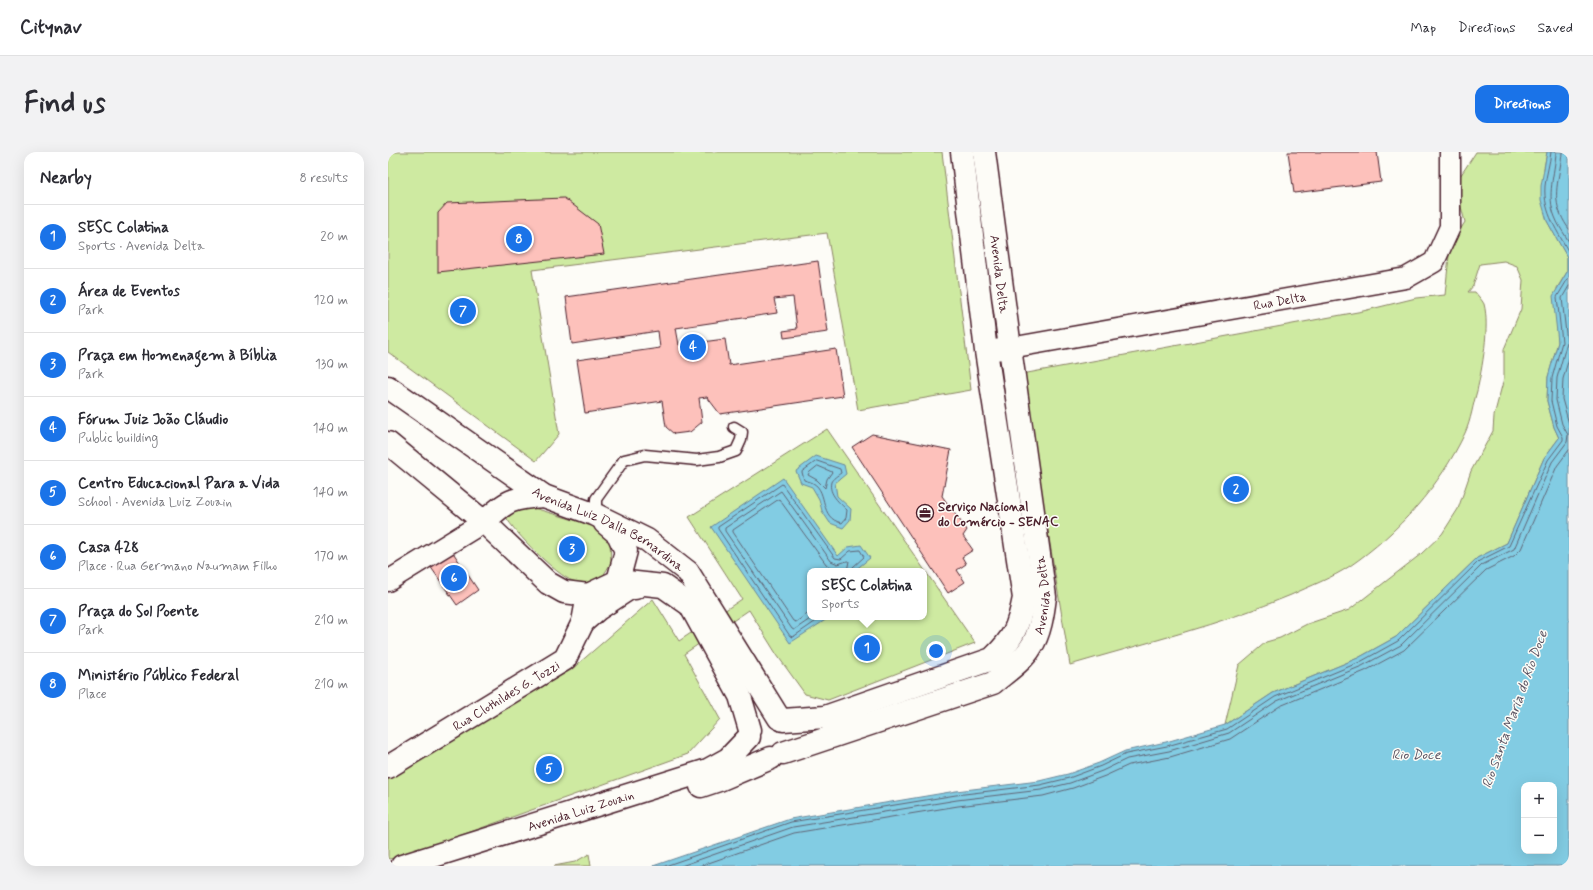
<!DOCTYPE html>
<meta charset="utf-8">
<style>
body{margin:0;font-family:Mynerve,sans-serif;background:#f2f2f3;color:#2b2b33}
.controls{position:absolute;right:12px;bottom:12px;display:grid;overflow:hidden;border-radius:8px;box-shadow:0 4px 16px #0002}
.controls button{width:36px;height:36px;display:grid;place-items:center;padding:0;border:0;border-bottom:1px solid #e1e1e2;background:#fff;color:#2b2b33;font:20px sans-serif}
.you{position:absolute;left:548px;top:499px;width:14px;height:14px;margin:-10px;border:3px solid #fff;border-radius:50%;background:#1a73e8;box-shadow:0 0 0 6px #1a73e833}
.badge{display:grid;place-items:center;width:26px;height:26px;border-radius:50%;background:#1a73e8;color:#fff;font-size:13px;font-weight:700}
.pin{position:absolute;translate:-50% -50%;border:2px solid #fff;box-shadow:0 1px 4px #0006}
.popup{position:absolute;left:419px;top:416px;width:120px;height:52px;box-sizing:border-box;display:grid;place-content:center;border-radius:8px;background:#fff;filter:drop-shadow(0 1px 3px #0005);font-size:13px;white-space:nowrap;color:#7c7c81}
.popup b{font-size:15px;color:#2b2b33}
.popup::after{content:'';position:absolute;left:50%;top:100%;margin-left:-8px;border:8px solid transparent;border-top-color:#fff}
.list{margin:0;padding:0;list-style:none}
h2{display:flex;justify-content:space-between;align-items:center;height:52px;margin:0;padding:0 16px;font-size:17px}
h2 small{font-size:13px;font-weight:400;color:#7c7c81}
.list li{display:grid;grid-template-columns:26px 1fr auto;gap:12px;align-items:center;box-sizing:border-box;height:64px;padding:0 16px;border-top:1px solid #e1e1e2}
.list b{display:block;font-size:15px;white-space:nowrap}
.list p{margin:0;font-size:13px;white-space:nowrap;color:#7c7c81}
.list em{font-size:13px;font-style:normal;color:#7c7c81}
.map{position:relative;flex:none;width:1181px;height:714px;overflow:hidden;border-radius:12px}
header{display:flex;align-items:center;gap:24px;box-sizing:border-box;height:56px;padding:0 20px;background:#fff;border-bottom:1px solid #e1e1e2}
header strong{font-size:19px}
nav{display:flex;gap:22px;margin-inline-start:auto;font-size:14px}
.intro{display:flex;align-items:center;justify-content:space-between;box-sizing:border-box;height:96px;padding:0 24px}
h1{margin:0;font-size:28px}
.button{padding:10px 18px;border-radius:12px;background:#1a73e8;color:#fff;font-size:14px;font-weight:700}
main{display:flex;gap:24px;padding:0 24px}
aside{flex:1;background:#fff;border-radius:12px;box-shadow:0 4px 16px #0002}
.map>svg:first-child{display:block}
.green{fill:#ceeaa1;stroke:#8c8466;fill-rule:evenodd}
.water{fill:#82cce3;stroke:#6c8799;fill-rule:evenodd}
.lines{fill:none;stroke-linecap:round;stroke-linejoin:round}
.shore{stroke:#606475;stroke-width:1}
.building{fill:#fdc1bb;stroke:#4a1f2b}
.service-casing{stroke:#4a1f2b;stroke-width:13}
.minor-casing{stroke:#4a1f2b;stroke-width:23}
.tertiary-casing{stroke:#4a1f2b;stroke-width:25}
.service{stroke:#fdfcf7;stroke-width:10}
.minor{stroke:#fdfcf7;stroke-width:20}
.tertiary{stroke:#fdfcf7;stroke-width:22}
.labels{text-anchor:middle;stroke-width:3;stroke-linejoin:round;paint-order:stroke}
.street-label{font-size:13px;fill:#4a1f2b;stroke:#fdfcf7}
.poi-label{font-size:13px;font-weight:bold;fill:#4a1f2b;stroke:#fdfcf7;text-anchor:start}
.water-label{font-size:14px;font-style:italic;fill:#5b5362;stroke:#fdfcf7}
</style>
<header>
<strong>Citynav</strong>
<nav><a>Map</a><a>Directions</a><a>Saved</a></nav>
</header>
<div class="intro"><h1>Find us</h1><a class="button">Directions</a></div>
<main>
<aside>
<h2>Nearby<small>8 results</small></h2>
<ul class="list">
<li><span class="badge">1</span><div><b>SESC Colatina</b><p>Sports · Avenida Delta</p></div><em>20 m</em></li>
<li><span class="badge">2</span><div><b>Área de Eventos</b><p>Park</p></div><em>120 m</em></li>
<li><span class="badge">3</span><div><b>Praça em Homenagem à Bíblia</b><p>Park</p></div><em>130 m</em></li>
<li><span class="badge">4</span><div><b>Fórum Juiz João Cláudio</b><p>Public building</p></div><em>140 m</em></li>
<li><span class="badge">5</span><div><b>Centro Educacional Para a Vida</b><p>School · Avenida Luiz Zouain</p></div><em>140 m</em></li>
<li><span class="badge">6</span><div><b>Casa 428</b><p>Place · Rua Germano Naumam Filho</p></div><em>170 m</em></li>
<li><span class="badge">7</span><div><b>Praça do Sol Poente</b><p>Park</p></div><em>210 m</em></li>
<li><span class="badge">8</span><div><b>Ministério Público Federal</b><p>Place</p></div><em>210 m</em></li>
</ul>
</aside>
<div class="map">
<svg width="1181" height="714" viewBox="0 0 1181 714">
<rect width="100%" height="100%" fill="#fdfcf7"/>
<filter id="ink" filterUnits="userSpaceOnUse"><feTurbulence type="fractalNoise" baseFrequency=".025" numOctaves="2"/><feDisplacementMap in="SourceGraphic" scale="8" xChannelSelector="R" yChannelSelector="G"/><feConvolveMatrix kernelMatrix="1 2 1 2 8 2 1 2 1" color-interpolation-filters="sRGB"/></filter>
<g filter="url(#ink)">
<path class="green" d="M0 0H554L583 238 470 258 439 81 144 118 171 282 148 309 0 200Z
M1088 0H1159L1156 16 1159 69 1179 105V120L1169 136 1170 190 1160 225 1159 249 1166 275 1171 286 1156 306 1119 391 1089 406 1008 485 970 506 885 541 837 573 851 513 878 490 892 486 919 472 961 458 1033 402 1054 382 1070 357 1083 319 1105 279 1106 264 1116 226V197L1133 157 1135 128 1129 114 1116 109 1092 112 1085 134 1080 140H1087C1090 144 1094 148 1096 152 1102 174 1094 217 1089 239 1085 252 1083 268 1077 281 1052 334 1010 381 962 414 944 426 922 434 903 443 832 473 756 491 682 513L634 222 975 159 1028 146 1057 143 1062 94 1077 70 1067 32Z
M439 277 587 491 440 548 417 542 389 503 361 458 296 502 332 567 300 602 71 684 23 704 0 707V625L183 518 265 447 291 489 354 447 301 365ZM422 419H536V465H422Z
M146 356 209 375 222 388 223 411 213 427C204 430 194 432 185 429 169 424 126 380 118 365L127 357Z
M201 702 203 714H166L187 710Z"/>
<path class="water" d="M1159 0H1181V714H265L402 667 568 639 651 629 680 622 711 611 737 599 778 590 837 573 885 541 970 506 1008 485 1089 406 1119 391 1156 306 1171 286 1166 275 1159 249 1160 225 1170 190 1165 144 1179 120V105L1159 69 1153 48V34ZM1136 633H1166V699H1136Z
M428 304 456 313 458 322 447 331 449 344 463 357 462 368 455 376 442 371 434 359 431 347 424 335 413 331 408 319Z
M395 326 450 404 460 395 473 393 482 406 466 419H422V465H442L402 491 323 375Z"/>
<g class="lines">
<path class="shore" d="M1163 0C1162 11 1158 23 1157 34 1155 61 1170 79 1181 101
M1168 0C1167 22 1158 43 1167 65 1170 74 1177 82 1181 90
M1174 0C1173 22 1163 42 1173 63 1175 68 1178 73 1181 77
M1181 206 1175 227 1174 247 1181 272
M429 309 452 317 453 321C450 323 444 327 443 330 440 342 452 351 459 358L458 366 454 371C430 366 441 340 425 331 423 330 419 329 416 328L414 320Z
M430 314 444 320 439 327 437 336 429 328 420 323 421 321Z
M422 460 408 470 405 469 345 380V378L391 347 438 412 444 417 452 419
M425 465 406 478 404 477 337 379V376L393 339 443 409 450 412 459 409H461L459 419
M434 465 405 485 402 484 330 377V375L394 332 447 406 453 407 462 399 472 398 476 405 465 415 464 419
M277 714 403 670 568 643 652 633 681 626 713 614 738 602 779 594 839 577 887 545 972 510 1010 489 1091 409 1121 394 1160 308 1175 288V285L1169 274 1163 249 1164 226 1174 190 1169 145 1181 125
M293 714 405 675 569 648 653 638 682 631 714 619 739 607 781 599 841 581 889 549 974 514 1013 493 1094 413 1126 397 1164 310 1179 290 1180 283 1174 272 1168 248 1169 226 1179 190 1174 146 1181 134
M312 714 406 681 570 654 655 644 685 636 717 624 741 613 782 605 842 587 892 554 977 519 1016 498 1098 418 1126 404 1133 397 1169 314 1181 298"/>
</g>
<path class="building" d="M900 0H989L993 30 906 41Z
M176 46 210 72 216 102 50 120V61L59 51Z
M430 109 440 180 396 186 395 179 409 177 405 145 386 147 389 161 288 176 291 193 337 187 341 213 448 197 455 244 332 262 319 245 311 246 314 270 302 280 286 282 278 275 274 249 197 261 189 208 272 196 270 179 184 192 178 145Z
M484 282 563 298 554 344 579 378 575 384 585 398 574 405 578 412 569 418 577 430 560 441 464 295Z
M64 399 90 438 69 453 42 414Z"/>
<g class="lines">
<g class="service-casing">
<path id="service" d="M208 363V347L236 308 257 303 309 308 331 305 348 299 353 288 354 280 346 275"/>
</g>
<g class="minor-casing">
<g id="minor">
<path id="s1" d="M598 199 622 196 1018 126 1046 110 1062 75V0"/>
<path d="M0 429 96 370"/>
</g>
</g>
<g class="tertiary-casing">
<g id="tertiary">
<path id="s2" d="M0 235 156 344 208 363 259 388 300 420 391 566"/>
<path d="M0 291 96 370 160 431 176 440 200 443 230 429 275 434 302 453 352 544 362 578"/>
<path d="M96 370C119 348 124 346 156 344"/>
<path d="M217 371 230 382 238 399 230 429"/>
<path d="M195 470 210 457 242 436H247"/>
<path d="M395 568 437 565 604 507C626 486 630 476 636 446L598 199 574 0"/>
<path id="s3" d="M395 601 605 531C617 521 635 509 643 495 652 482 655 461 657 445L622 196 596 0"/>
<path id="s4" d="M0 615 177 507 195 470 200 443"/>
<path d="M313 634 331 628 383 606"/>
<path id="s5" d="M14 714 320 618 340 607 361 585"/>
</g>
</g>
<use href="#service" class="service"/>
<use href="#minor" class="minor"/>
<use href="#tertiary" class="tertiary"/>
</g>
</g>
<defs>
<g id="office-ring" transform="scale(0.9)"><circle r="9.5" fill="#fdfcf7" stroke="#4a1f2b" stroke-width="1.5"/><path d="M-6-3h4V-5.5h4V-3h4V5H-6ZM-1-4.5V-3h2v-1.5ZM-6 0V1H6V0Z" fill="#4a1f2b"/></g>
</defs>
<g fill-rule="evenodd">
<use href="#office-ring" x="537" y="361"/>
</g>
<g class="labels">
<g class="street-label">
<text transform="translate(612 122) rotate(83)" y="5">Avenida Delta</text>
<text dy="5" stroke="none"><textPath href="#s1" startOffset="298">Rua Delta</textPath></text>
<text dy="5" stroke="none"><textPath href="#s2" startOffset="263">Avenida Luiz Dalla Bernardina</textPath></text>
<text dy="5" stroke="none"><textPath href="#s3" startOffset="328">Avenida Delta</textPath></text>
<text dy="5" stroke="none"><textPath href="#s4" startOffset="138">Rua Clothildes G. Tozzi</textPath></text>
<text dy="5" stroke="none"><textPath href="#s5" startOffset="187">Avenida Luiz Zouain</textPath></text>
</g>
<g class="poi-label">
<text x="550" y="359">Serviço Nacional<tspan x="550" dy="15">do Comércio - SENAC</tspan></text>
</g>
<g class="water-label">
<text transform="translate(1126 557) rotate(-70)" y="5">Rio Santa Maria do Rio Doce</text>
<text x="1028" y="607">Rio Doce</text>
</g>
</g>
</svg>
<div class="controls">
<button>+</button>
<button>−</button>
</div>
<div class="you"></div>
<div class="pin badge" style="left:479px;top:496px">1</div>
<div class="popup"><b>SESC Colatina</b>Sports</div>
<div class="pin badge" style="left:848px;top:337px">2</div>
<div class="pin badge" style="left:184px;top:397px">3</div>
<div class="pin badge" style="left:305px;top:195px">4</div>
<div class="pin badge" style="left:161px;top:617px">5</div>
<div class="pin badge" style="left:66px;top:426px">6</div>
<div class="pin badge" style="left:75px;top:159px">7</div>
<div class="pin badge" style="left:131px;top:87px">8</div>
</div>
</main>
